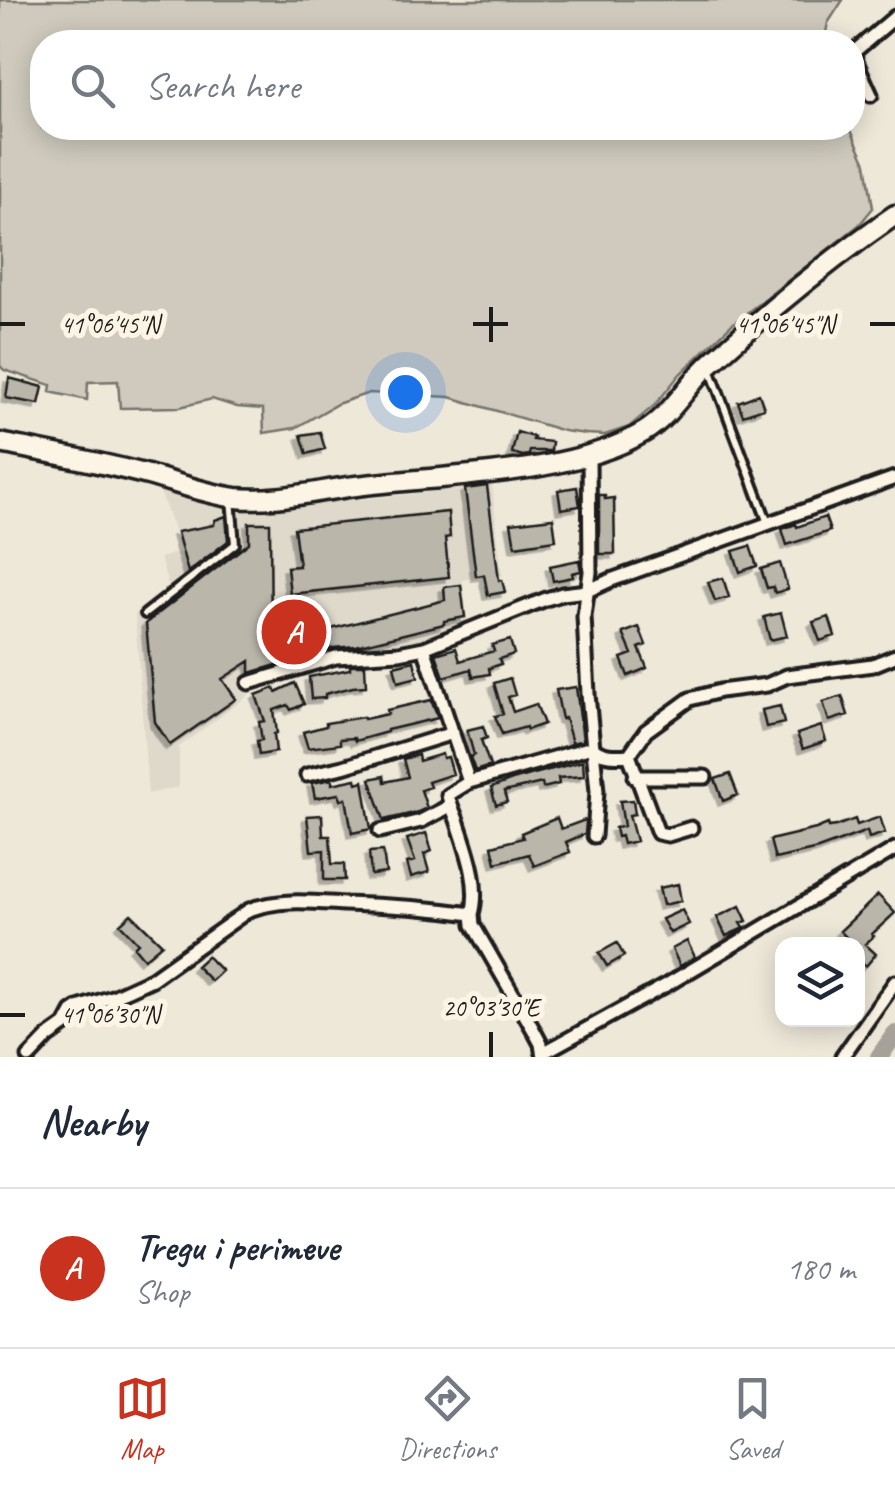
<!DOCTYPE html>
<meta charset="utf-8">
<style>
body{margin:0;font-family:Caveat,sans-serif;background:#f2f2f3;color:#1f2937}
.controls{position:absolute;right:30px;bottom:30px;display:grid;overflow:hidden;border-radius:20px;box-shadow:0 5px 25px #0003}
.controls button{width:90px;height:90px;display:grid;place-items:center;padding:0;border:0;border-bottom:2px solid #e0e1e3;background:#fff;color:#1f2937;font:50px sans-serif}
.you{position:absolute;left:405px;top:392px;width:35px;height:35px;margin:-25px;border:8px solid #fff;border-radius:50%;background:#1a73e8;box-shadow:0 0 0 15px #1a73e833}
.badge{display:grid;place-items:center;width:65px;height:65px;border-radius:50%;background:#c8321e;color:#fff;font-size:32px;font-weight:700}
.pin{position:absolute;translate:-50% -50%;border:5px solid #fff;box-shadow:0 2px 10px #0006}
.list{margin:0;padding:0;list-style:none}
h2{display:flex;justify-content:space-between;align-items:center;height:130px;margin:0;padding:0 40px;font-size:42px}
h2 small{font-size:32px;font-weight:400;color:#747a83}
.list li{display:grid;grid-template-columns:65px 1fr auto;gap:30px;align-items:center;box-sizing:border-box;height:160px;padding:0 40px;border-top:2px solid #e0e1e3}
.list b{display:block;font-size:38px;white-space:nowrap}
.list p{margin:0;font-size:32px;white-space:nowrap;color:#747a83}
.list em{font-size:32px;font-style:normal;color:#747a83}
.icon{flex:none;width:55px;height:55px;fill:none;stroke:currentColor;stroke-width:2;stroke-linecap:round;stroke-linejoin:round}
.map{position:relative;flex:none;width:895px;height:1057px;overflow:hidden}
.search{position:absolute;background:#fff;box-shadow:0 5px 25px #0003;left:30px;right:30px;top:30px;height:110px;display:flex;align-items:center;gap:25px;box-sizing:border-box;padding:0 35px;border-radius:40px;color:#747a83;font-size:38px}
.sheet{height:290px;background:#fff}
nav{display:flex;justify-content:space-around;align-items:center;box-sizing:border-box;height:140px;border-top:2px solid #e0e1e3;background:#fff;font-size:28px;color:#747a83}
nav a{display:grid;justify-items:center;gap:5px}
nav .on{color:#c8321e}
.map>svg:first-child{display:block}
.built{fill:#ded9cb}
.green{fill:#cfcabd;stroke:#76736c;stroke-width:2.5}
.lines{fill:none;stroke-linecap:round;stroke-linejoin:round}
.river{stroke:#a7a299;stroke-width:18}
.building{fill:#bab6aa;stroke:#1c1c1c;stroke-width:2.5;filter:url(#shadow)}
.lane-casing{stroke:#1c1c1c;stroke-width:14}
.street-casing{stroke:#1c1c1c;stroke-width:19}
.secondary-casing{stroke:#1c1c1c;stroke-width:25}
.lane{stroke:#fcf5e5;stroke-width:6}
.street{stroke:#fcf5e5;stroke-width:11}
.secondary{stroke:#fcf5e5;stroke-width:18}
.ticks{fill:none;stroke:#1c1c1c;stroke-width:4}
.ticks-label{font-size:25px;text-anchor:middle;fill:#1c1c1c;stroke:#fcf5e5;stroke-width:10;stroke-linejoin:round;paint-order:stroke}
</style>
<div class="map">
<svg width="895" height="1057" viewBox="0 0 895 1057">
<defs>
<filter id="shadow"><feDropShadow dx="-4.5" dy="4.5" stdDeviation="0" flood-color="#0004"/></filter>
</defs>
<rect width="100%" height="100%" fill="#eee8d9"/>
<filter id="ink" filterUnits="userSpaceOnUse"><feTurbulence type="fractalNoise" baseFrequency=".01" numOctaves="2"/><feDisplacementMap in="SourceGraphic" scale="20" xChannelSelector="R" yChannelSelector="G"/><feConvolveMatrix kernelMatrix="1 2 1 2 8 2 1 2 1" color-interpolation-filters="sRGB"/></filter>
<g filter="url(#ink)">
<path class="built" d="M156 481 244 506 245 511 492 486 502 575 462 580 468 625 415 644 388 649 356 650 287 668 248 688V696L179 747V787L148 794 135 614 170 591 160 558 182 551Z"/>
<path class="green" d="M0 0H843L828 23 824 42H42V128H850L866 163 873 208 859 225 730 326 680 374 655 405 629 427 605 435 586 434 564 431 450 397 369 393 337 404 295 428 264 433 263 409 237 407 212 399 180 407 120 408 118 381 88 382 87 400 50 392 51 385 4 370 0 366Z"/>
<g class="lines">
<path class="river" d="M879 1057 895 1034"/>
</g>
<path class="building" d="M9 378 43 387 39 404 6 398Z
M759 394 764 408 743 415 738 402Z
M320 432 325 449 307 454 301 435Z
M517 432 534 437 533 440 552 442 551 451H530L529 455 523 456 512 453Z
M487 486 499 580H502L505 592 488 595 484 575 476 576 465 489Z
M577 487 580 506 561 509 558 490Z
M599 495H605V499L614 498 615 554H599Z
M448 512 450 537 445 538 449 577 290 594 287 567 299 566 294 528Z
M226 516 228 541 188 572 177 532 214 525 215 520Z
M825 517 830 531 787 545 782 529 796 524 797 527Z
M553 518 556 540 515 546 511 523Z
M249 523H270L271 642H280L445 600 444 587 461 585 465 617 444 621V624L356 646 333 648 250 673V661L222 679 236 699 170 745 155 722 146 623 249 543Z
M750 546 757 566 740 572 733 551Z
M579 560 581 571 572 573 573 577 553 581 550 566Z
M780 563 788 589 775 593 773 587 767 588 761 569Z
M723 578 729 597 715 601 708 582Z
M781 613 787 636 770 640 764 617Z
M829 617 835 636 820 641 813 622Z
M639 627 646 645 639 648 647 668 628 676 621 658 632 654 623 633Z
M510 640 514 654 499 659 501 664 489 668 490 674 473 677 471 669 444 677 436 654 456 648 460 661 494 651 492 645Z
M414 661 418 677 398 682 394 666Z
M350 665H365L366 686 353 687 325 694V698L311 699 309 677 350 669Z
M510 678 515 695 508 697 513 712 536 704 544 724 527 730 526 727 502 734 495 716 503 714 494 683Z
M295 683 304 704 291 710 288 705 274 710 277 733 274 734 276 752 259 755 257 741 262 740 259 722 265 721 256 695 274 688 276 692Z
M576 687 583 740 572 743 565 718 562 719 556 690Z
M842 696 848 715 829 721 823 702Z
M431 700 438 718 387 730V732L355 741 354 738 340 739V744L308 748 303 732 326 726V723L363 717 364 719 388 714 387 710Z
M780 706 784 723 766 727 762 710Z
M483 726 487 738 481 740 490 766 475 771 470 757 474 755 467 730Z
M821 726 826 741 803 749 797 734Z
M442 754 443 758 448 757 453 774 428 782 430 787 421 790 427 808 418 812 384 820 370 779 384 776 385 782 408 777 403 759 418 755 419 761Z
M583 761 584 776 558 778 559 784 543 788 542 783 504 792 507 802 496 805 491 788 515 779Z
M730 774 738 795 723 801 715 779Z
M332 779V784L356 779 357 783 363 781 371 829 352 833 346 798 341 800 339 794 315 798 312 783Z
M633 800 635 814 629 815 636 841 623 844 621 836 617 837 615 828 624 826 620 801Z
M322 815 323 836H330L332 864H344L345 880H324V850L311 851 307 816Z
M880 817 885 833 869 838 867 831 818 849 775 859 770 840 816 829 828 824 829 827 836 826 855 819 857 825Z
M557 818 561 829 585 820 586 822 585 834 566 842 570 852 534 866 529 854 496 863 492 846 523 838 521 833Z
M426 833 432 851 424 854 429 872 411 877 407 863 415 861 407 839Z
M383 851 386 873 371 875 369 852Z
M678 884 681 901 663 905 659 888Z
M878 895 895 913 872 934 874 936 865 944 876 954 866 966 858 959 862 954 858 949V944H853L840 931Z
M740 906 747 921 741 923 744 928 726 936 717 917Z
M682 910 689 924 670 933 662 919Z
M131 914 162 944 144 959 134 947 138 943 120 924Z
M687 941 695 957 680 966 672 949Z
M617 943 624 956 607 966 599 953Z
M207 956 222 971 211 981 196 966Z"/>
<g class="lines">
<g class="lane-casing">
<path id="lane" d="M709 366 768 523
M145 614 235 544 231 499"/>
</g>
<g class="street-casing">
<path id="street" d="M871 95 853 55 855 51 895 17
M589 455 590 572 584 616 588 694 597 791 594 836
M424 648 469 782
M249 683 336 657 399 653 424 648 546 599 562 594 587 591 611 580 895 478
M307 775 343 767 453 733
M635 777H705
M691 828 668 835 658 833 629 755 646 731 690 699 720 691 767 685 787 676 873 665 895 656
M380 831 421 821 450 806
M472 914C480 887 468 853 459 826 456 815 450 806 448 795L469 782 592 747C601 757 616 756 629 755
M543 1053 668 984 895 849
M29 1057 48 1037 65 1025 72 1012 78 1008 115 996 152 979 249 910C279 898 313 902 344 904 387 905 429 908 472 914L473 925 533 1029 541 1044 543 1057
M842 1057 895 982"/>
</g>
<g class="secondary-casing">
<path id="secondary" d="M0 443C50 453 99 462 148 475 177 483 206 494 236 498 275 502 316 491 356 486 441 475 571 476 644 432 672 415 688 383 712 362 770 309 831 259 895 215"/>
</g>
<use href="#lane" class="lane"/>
<use href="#street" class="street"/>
<use href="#secondary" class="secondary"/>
</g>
</g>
<path class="ticks" d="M491 307V342M0 324H25M473 324H508M870 324H895M0 1015H25M491 1032V1057"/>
<g class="ticks-label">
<text x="110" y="333">41°06'45"N</text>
<text x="785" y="333">41°06'45"N</text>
<text x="491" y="1016">20°03'30"E</text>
<text x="110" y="1023">41°06'30"N</text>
</g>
</svg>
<div class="controls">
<button><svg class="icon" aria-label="layers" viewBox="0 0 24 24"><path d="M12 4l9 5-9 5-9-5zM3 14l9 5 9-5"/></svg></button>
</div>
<div class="you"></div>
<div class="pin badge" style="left:294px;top:632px">A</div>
<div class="search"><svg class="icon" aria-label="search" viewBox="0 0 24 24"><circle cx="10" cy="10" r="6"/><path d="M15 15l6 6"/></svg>Search here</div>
</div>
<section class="sheet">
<h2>Nearby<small></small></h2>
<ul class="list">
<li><span class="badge">A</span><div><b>Tregu i perimeve</b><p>Shop</p></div><em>180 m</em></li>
</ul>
</section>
<nav>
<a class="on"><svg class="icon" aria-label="map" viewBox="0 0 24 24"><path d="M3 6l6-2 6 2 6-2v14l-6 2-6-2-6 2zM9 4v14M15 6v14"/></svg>Map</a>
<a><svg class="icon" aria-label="directions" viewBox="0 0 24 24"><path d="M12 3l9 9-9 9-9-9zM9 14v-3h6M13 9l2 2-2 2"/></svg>Directions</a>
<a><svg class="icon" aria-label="saved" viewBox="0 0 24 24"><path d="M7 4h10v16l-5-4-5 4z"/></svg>Saved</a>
</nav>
